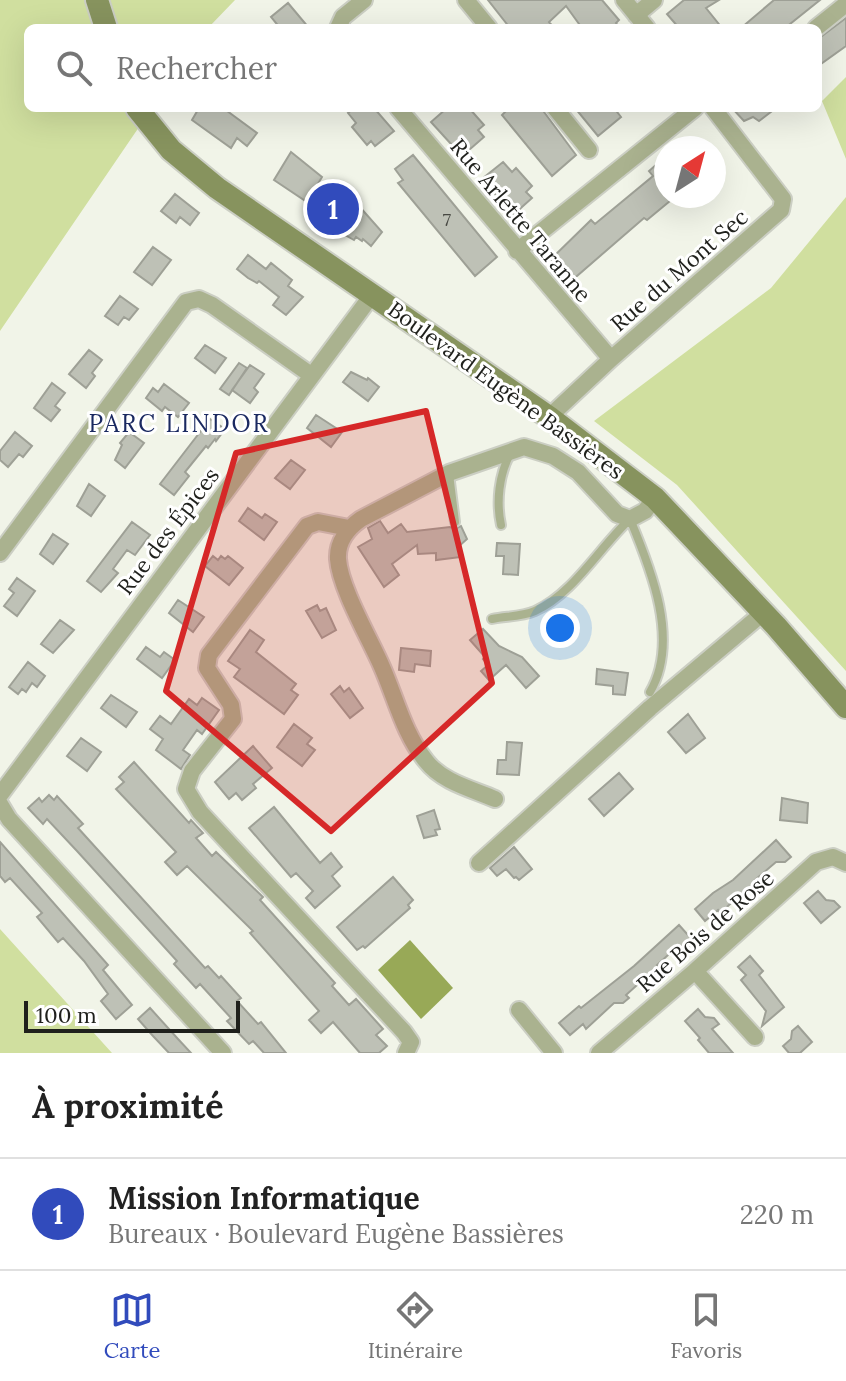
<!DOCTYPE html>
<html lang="fr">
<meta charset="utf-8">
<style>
body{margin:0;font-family:Lora,serif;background:#f2f2f2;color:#222}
.compass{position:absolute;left:654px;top:136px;width:72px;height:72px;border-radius:50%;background:#fff;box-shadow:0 8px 32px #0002;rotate:36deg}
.scale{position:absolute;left:24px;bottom:20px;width:216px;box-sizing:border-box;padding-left:8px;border:4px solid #1f201c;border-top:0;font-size:22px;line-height:28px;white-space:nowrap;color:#1f201c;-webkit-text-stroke:6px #fff;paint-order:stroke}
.you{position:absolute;left:560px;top:628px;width:28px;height:28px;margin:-20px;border:6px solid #fff;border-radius:50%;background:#1a73e8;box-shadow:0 0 0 12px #1a73e833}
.badge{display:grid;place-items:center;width:52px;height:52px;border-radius:50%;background:#314bbc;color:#fff;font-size:26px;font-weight:700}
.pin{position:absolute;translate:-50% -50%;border:4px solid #fff;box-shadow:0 2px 8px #0006}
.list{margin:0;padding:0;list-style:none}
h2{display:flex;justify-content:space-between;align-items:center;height:104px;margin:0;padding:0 32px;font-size:34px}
h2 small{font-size:26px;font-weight:400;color:#767676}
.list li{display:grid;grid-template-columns:52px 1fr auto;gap:24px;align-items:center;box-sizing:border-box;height:112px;padding:0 32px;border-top:2px solid #e0e0e0}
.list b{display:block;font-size:30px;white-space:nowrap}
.list p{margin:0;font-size:26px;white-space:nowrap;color:#767676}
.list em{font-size:26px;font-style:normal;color:#767676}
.icon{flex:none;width:44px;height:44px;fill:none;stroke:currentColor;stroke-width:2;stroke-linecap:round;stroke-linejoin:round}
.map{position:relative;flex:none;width:846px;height:1053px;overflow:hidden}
.search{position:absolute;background:#fff;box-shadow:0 8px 32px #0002;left:24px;right:24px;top:24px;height:88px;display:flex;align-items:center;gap:20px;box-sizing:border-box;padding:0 28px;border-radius:12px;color:#767676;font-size:30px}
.sheet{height:216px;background:#fff}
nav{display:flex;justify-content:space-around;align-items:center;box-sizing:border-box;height:112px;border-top:2px solid #e0e0e0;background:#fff;font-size:22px;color:#767676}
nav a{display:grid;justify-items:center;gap:4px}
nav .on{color:#314bbc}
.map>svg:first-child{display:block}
.green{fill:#d0df9f}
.water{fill:#98a957}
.building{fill:#bec1b6;stroke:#9ea096;stroke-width:2}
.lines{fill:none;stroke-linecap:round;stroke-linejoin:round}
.lane-casing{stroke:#cbcec3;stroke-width:12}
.street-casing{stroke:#cbcec3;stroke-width:20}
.secondary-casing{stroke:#cbcec3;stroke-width:26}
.lane{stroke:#aab28f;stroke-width:8}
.street{stroke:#aab28f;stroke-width:16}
.secondary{stroke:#87935e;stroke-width:22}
.marked{fill:#d62828;fill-opacity:0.2;stroke:#d62828;stroke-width:6;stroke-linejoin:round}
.labels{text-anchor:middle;stroke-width:6;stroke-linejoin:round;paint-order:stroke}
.number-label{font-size:18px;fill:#474842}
.street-label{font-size:22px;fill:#1f201c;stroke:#fff}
.neighbourhood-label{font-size:24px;letter-spacing:2px;fill:#1a2960;stroke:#fff}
</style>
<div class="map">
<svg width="846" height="1053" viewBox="0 0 846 1053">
<rect width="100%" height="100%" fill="#f1f4e8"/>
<path class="green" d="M0 0H235L208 28H28V108H152L0 331Z
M846 77V159L822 101Z
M846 197V671L677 485 594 421 771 288Z
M0 929 112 1053H0Z"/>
<path class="water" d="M410 940 453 988 421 1019 378 970Z"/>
<path class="building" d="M488 0H602L619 20 616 23 620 28H582L566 6 549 22 554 28H510Z
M684 0H719L706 8 722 28H679L667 14Z
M774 0H820L785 28H741Z
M288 3 309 28H280L271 17Z
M846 18V46L818 66V39Z
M199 108H223L257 133 247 146 237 138 231 148 192 120Z
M354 108H374L394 131 375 146 371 141 367 145 352 127 356 123 348 113Z
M447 108H469L484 125 478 130 484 137 462 156 431 122Z
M509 108H541L576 155 552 176 502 115Z
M575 108H614L621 117 598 136Z
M732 108H776L759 121 753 117 744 121Z
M291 152 322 177 307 202 274 180Z
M413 155 497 257 475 276 398 183 403 180 395 169Z
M666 156V196H676L647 220 644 218 570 282 550 260 591 220 595 224 653 176 649 171Z
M503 162 512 172 516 168 532 186 526 192 532 198 513 215 482 179Z
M175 194 199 213 190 225 180 217 176 223 161 211Z
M351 197 382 232 371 246 363 239 362 241 356 237 354 240 329 226Z
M153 247 171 260 152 285 134 272Z
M248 255 266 269 271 263 292 280 288 286 303 297 286 315 273 305 279 297 259 281 257 283 248 278 237 269Z
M120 296 138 309 129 320 124 317 118 325 105 316Z
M205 345 226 358 215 373 195 358Z
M89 350 102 360 92 373 95 376 86 388 69 374Z
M239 363 247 368 229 395 220 389Z
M250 365 264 374 254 388 258 392 250 403 232 390Z
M351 372 367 380 368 378 379 387 368 401 343 382Z
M52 383 65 393 55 406 60 410 51 421 34 408Z
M164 384 189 403 178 417 165 407 162 411 146 398 153 388 158 392Z
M316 415 342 432 331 447 307 428Z
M210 419 225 429 216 441 215 439 208 448 206 446 185 472 189 476 174 495 160 484Z
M15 432 32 446 23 457 19 454 8 467 0 460V451Z
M129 432 144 443 125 468 115 460 122 445 120 443Z
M291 460 305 470 290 489 275 478Z
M89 484 105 496 91 516 77 506Z
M248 508 262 518 265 514 277 522 264 540 239 521Z
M380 521 388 533 401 524 407 532 450 527 455 529 461 526 467 539 458 547 461 557 436 560V553L418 554 417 545 392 564 399 575 384 587 358 547 372 539 368 528Z
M132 522 150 535 135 555 127 550 113 569 118 573 101 592 87 581Z
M53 534 68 544 53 564 40 554Z
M497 543 520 544 518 575 503 574 504 556H496Z
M213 556 218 560 221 556 225 559 228 556 243 568 229 585 205 566Z
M17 578 35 591 17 616 4 606 14 593 9 589Z
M178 600 204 617 193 632 169 613Z
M317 605 320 611 326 608 336 630 322 638 306 611Z
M60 620 74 630 53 653 41 644Z
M483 629 499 646 522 657 539 676 526 688 506 665 489 680 481 671 488 665 483 659 485 657 470 640Z
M250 630 264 640 256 652 296 684 291 690 298 695 284 714 234 677 240 669 228 661Z
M146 647 160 657 164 652 175 660 162 678 137 659Z
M401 648 431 651 430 666 415 664 414 672 399 670Z
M28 662 45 676 37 687 32 683 26 692 22 689 18 694 9 687Z
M597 669 628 673 625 695 613 694V686L596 684Z
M340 686 344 692 349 688 363 708 350 718 331 694Z
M111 695 137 712 126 727 101 708Z
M202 698 219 710 202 734 197 730 183 750 190 755 181 769 156 750 163 739 150 729 160 716 171 724 189 699 197 705Z
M688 714 705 738 686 753 668 732Z
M294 724 312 738 307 744 315 750 302 766 277 747Z
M81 738 101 752 87 771 67 756Z
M507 742 522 743 519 775 497 774 498 760H506Z
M253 746 272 768 253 784 256 788 242 800 236 793 229 799 215 782Z
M134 762 189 823 191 820 203 833 196 838 212 856 216 852 263 897 260 900 335 983 332 986 349 1005 356 999 383 1029 376 1035 387 1046 379 1053H360L333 1022 321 1033 309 1020 319 1011 250 933 253 931 187 866 177 875 165 862 176 852 116 789 124 782 119 777Z
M619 773 633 789 604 816 589 799Z
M49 795 54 800 57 796 83 824 78 828 205 968 208 966 219 978 221 976 241 998 237 1001 258 1024 261 1022 286 1053H264L253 1041 249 1044 227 1021 231 1018 220 1006 200 984 196 988 174 964 177 961 77 851 47 819 43 824 28 808 39 798 42 802Z
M782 798 808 803 807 823 780 820Z
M274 807 320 863 331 853 342 867 332 876 340 886 315 908 306 898 313 891 296 873 291 877 249 828Z
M434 810 440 829 435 830 437 835 424 838 417 816Z
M776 840 791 857 785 862H776L755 880 763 890 745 891 720 913 718 910 705 921 695 909 713 893 733 880Z
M0 842 108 965 103 970 132 1005 116 1019 101 1001 108 994 84 961 63 938 58 942 37 917 42 913 10 878 5 882 0 876Z
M514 847 532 869 519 880 516 877 514 878 506 869 497 876 490 868Z
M393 877 413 900 408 905 410 908 365 948 363 946 357 950 337 927Z
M818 891 826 900 834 901 840 907 821 923 804 903Z
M679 925 697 945 678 946 657 965 662 971 656 976H647L626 995 629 998 623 1003H614L586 1029 583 1024 570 1035 559 1023 579 1006 581 1008 634 966Z
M750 956 763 971 759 975 784 1007 762 1026 766 1011 741 980 746 975 738 967Z
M150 1008 178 1039 191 1053H169L153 1036 138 1019Z
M698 1009 705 1017 714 1018 719 1024 712 1029 733 1053H709L698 1040 700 1038 685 1021Z
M798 1026 812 1042 800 1053H789L783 1046 791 1039 792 1031Z"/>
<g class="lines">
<g class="lane-casing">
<path id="lane" d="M449 474 455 522
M501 525C496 502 499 475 510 454
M492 619C506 616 521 617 535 611 573 594 599 548 630 519 651 569 680 641 650 692"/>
</g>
<g class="street-casing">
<path id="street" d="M466 0 489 28
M624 0 647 28
M636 15 654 0
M338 28 343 17 364 0
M816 28 846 4
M398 108 611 359
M555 108 589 150
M517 251 695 108
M549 417 611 359 781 210 783 199 713 108
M349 528 318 522 307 526 209 655 207 668 231 705 233 719 192 771 186 789 200 812 404 1032 411 1042 406 1053
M0 553 186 302 199 299 212 305 311 375
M0 795 372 295
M495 799C472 789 442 782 426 761 404 734 396 699 382 667 370 639 340 588 338 559 337 542 348 528 361 519L449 473 524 447 553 456 578 472 617 514 630 519 645 511 655 498
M0 804 9 819 223 1053
M479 863 650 708 763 613
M695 971 755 1037
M519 1010 554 1053
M599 1053 695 971 816 862 833 857 846 863"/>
</g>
<g class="secondary-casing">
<path id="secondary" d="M97 0 106 28
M137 108 171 150 217 188 549 417 655 498 776 626 846 707"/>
</g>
<use href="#lane" class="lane"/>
<use href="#street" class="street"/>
<use href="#secondary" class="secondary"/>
</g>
<path class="marked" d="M426 411 492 683 331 831 166 691 236 453Z"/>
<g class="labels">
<g class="number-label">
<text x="447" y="226">7</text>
</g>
<g class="street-label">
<text transform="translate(521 220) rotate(50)" y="8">Rue Arlette Taranne</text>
<text transform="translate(679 270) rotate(-41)" y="8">Rue du Mont Sec</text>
<text transform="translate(506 390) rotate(36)" y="8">Boulevard Eugène Bassières</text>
<text transform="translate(168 531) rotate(-53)" y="8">Rue des Épices</text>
<text transform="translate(705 931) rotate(-41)" y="8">Rue Bois de Rose</text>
</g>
<g class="neighbourhood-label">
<text x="179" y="432">PARC LINDOR</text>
</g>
</g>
</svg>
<svg class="compass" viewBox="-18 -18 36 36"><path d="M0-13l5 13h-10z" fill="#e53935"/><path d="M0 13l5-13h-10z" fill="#767676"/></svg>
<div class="scale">100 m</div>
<div class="you"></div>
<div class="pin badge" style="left:333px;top:209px">1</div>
<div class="search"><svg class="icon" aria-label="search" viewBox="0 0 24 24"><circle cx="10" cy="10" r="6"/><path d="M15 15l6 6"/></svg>Rechercher</div>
</div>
<section class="sheet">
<h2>À proximité<small></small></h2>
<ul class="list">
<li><span class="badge">1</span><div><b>Mission Informatique</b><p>Bureaux · Boulevard Eugène Bassières</p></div><em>220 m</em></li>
</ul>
</section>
<nav>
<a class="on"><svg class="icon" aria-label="map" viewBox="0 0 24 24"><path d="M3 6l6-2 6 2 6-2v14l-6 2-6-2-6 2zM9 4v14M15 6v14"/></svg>Carte</a>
<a><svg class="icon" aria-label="directions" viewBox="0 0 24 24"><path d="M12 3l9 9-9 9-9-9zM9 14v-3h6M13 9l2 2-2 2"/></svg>Itinéraire</a>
<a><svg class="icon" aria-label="saved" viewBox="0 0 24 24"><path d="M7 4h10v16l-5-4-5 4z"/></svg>Favoris</a>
</nav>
